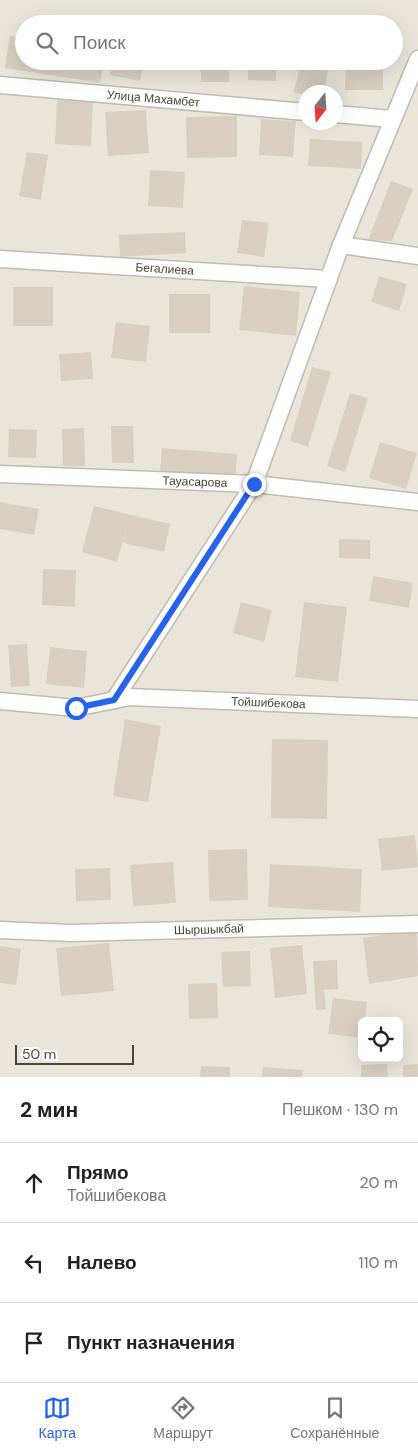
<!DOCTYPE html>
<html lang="ru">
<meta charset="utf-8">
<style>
body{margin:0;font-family:"DM Sans",sans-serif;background:#f6f6f6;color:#202124}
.controls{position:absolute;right:15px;bottom:15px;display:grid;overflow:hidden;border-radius:8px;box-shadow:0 5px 20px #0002}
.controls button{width:45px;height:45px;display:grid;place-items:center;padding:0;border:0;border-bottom:1px solid #e0e0e0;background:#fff;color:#202124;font:25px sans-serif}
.compass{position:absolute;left:298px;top:85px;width:45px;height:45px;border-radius:50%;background:#fff;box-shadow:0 5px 20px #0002;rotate:197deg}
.scale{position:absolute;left:15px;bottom:12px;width:119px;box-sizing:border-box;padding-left:5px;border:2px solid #4b4439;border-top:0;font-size:14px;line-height:18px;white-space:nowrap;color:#4b4439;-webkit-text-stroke:4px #fff;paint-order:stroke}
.stop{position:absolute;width:15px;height:15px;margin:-11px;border:4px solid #2563eb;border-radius:50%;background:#fff}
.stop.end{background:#2563eb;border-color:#fff;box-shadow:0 1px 5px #0008}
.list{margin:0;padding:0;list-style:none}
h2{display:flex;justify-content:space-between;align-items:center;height:65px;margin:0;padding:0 20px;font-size:21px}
h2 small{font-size:16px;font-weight:400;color:#757577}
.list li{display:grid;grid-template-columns:32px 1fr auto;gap:15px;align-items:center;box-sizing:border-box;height:80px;padding:0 20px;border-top:1px solid #e0e0e0}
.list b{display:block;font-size:19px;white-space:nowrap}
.list p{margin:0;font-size:16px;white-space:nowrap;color:#757577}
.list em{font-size:16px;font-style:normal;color:#757577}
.icon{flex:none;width:28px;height:28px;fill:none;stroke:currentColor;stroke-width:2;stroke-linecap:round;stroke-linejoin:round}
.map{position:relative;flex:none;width:418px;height:1077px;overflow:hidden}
.search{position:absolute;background:#fff;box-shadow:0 5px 20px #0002;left:15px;right:15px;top:15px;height:55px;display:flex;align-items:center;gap:12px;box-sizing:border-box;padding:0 18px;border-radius:28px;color:#757577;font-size:19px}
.sheet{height:305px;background:#fff}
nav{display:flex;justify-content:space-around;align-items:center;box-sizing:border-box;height:70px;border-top:1px solid #e0e0e0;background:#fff;font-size:14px;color:#757577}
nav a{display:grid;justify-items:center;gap:2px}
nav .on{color:#2563eb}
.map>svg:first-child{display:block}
.residential{fill:#eae5da;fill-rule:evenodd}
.building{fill:#d8cfc1}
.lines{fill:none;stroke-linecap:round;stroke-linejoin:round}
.minor-casing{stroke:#c2bbae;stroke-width:19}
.minor{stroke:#fff;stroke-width:16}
.route{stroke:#2563eb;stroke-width:6}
.labels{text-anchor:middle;stroke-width:4;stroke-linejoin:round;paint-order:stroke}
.street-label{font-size:12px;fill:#4b4439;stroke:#fff}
</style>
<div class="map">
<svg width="418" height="1077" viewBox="0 0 418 1077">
<rect width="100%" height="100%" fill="#f6f3ec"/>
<path class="residential" d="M0 0H418V1077H0ZM24 24H394V61H24ZM306 92H336V122H306ZM362 1021H399V1058H362Z"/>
<path class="building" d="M10 36 24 39V61H104L100 83 5 68Z
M112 61H144L140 81 110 75Z
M164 61H188L186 68Z
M201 61H229V82H201Z
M248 61H276V81L248 80Z
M301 61 329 64 324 92H306V95L294 92Z
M346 61H383V90H345Z
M57 97 93 99 91 146 55 144Z
M146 110 149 153 108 156 105 112Z
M237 116V157L187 158 186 117Z
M261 119 296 121 293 157 259 155Z
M310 139 362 142 361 169 308 166Z
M27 152 48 155 41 200 19 196Z
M150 170 185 172 183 208 148 206Z
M391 181 413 189 392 241 368 240Z
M242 220 269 223 264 257 237 253Z
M185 232 186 253 120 257 119 235Z
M379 276 407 284 399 311 371 302Z
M244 286 300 292 296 336 239 330Z
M13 287H53V326H13Z
M169 294H210V333H169Z
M116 322 150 326 146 362 111 358Z
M91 352 93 379 61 381 59 354Z
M312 367 331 372 308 447 290 441Z
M350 393 368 398 345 472 327 466Z
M111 426H133L134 463H112Z
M84 428 85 466H63L62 429Z
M9 429 37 430 36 458 8 457Z
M380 442 417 453 406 489 369 478Z
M162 448 237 454 235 479 160 472Z
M0 502 39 509 34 535 0 529Z
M94 506 170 524 164 552 123 543 126 529 117 562 82 552Z
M339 539 370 540V559L339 558Z
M43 569 76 570 75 607 42 605Z
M373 576 413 583 409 608 369 601Z
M241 602 272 610 264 642 233 633Z
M304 602 347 607 338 682 295 677Z
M27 644 30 686 11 687 8 645Z
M50 647 87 651 84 688 46 684Z
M125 719 161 726 148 802 113 796Z
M272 739 328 740 327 819 271 818Z
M415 835 418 867 382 871 378 839Z
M247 849 248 900 209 901 208 850Z
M173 862 176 903 133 906 130 865Z
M270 864 362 869 360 912 268 907Z
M110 868 111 900 76 901 75 869Z
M417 930 418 976 369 984 363 938Z
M109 943 114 991 61 996 56 948Z
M302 945 307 994 275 998 270 948Z
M0 946 21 949 16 985 0 983Z
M250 951 251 986 223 987 221 952Z
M337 960 338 989 324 990 326 1009 316 1010 313 961Z
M217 983 218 1018 189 1019 188 984Z
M333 998 367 1002 365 1021H362V1038L328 1034Z
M387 1064 388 1077H361V1065Z
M418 1064V1077H403V1065Z
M201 1066 230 1067V1077H200Z
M263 1067 303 1070 302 1077H262Z"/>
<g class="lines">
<g class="minor-casing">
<g id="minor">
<path id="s1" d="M0 85 306 112"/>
<path d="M336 114 392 119"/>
<path d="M341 245 418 256"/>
<path id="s2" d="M0 259 329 279"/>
<path id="s3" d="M0 474 254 484 418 502"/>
<path d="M114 700 254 484 341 245 418 59"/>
<path id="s4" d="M0 701 76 708 129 697 418 709"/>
<path id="s5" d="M0 930 71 933 418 924"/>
</g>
</g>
<use href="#minor" class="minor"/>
</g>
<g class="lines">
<path class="route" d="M76 708 114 700 254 484"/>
</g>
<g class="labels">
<g class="street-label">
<text dy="4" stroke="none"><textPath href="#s1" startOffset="154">Улица Махамбет</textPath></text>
<text dy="4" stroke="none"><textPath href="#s2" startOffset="165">Бегалиева</textPath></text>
<text dy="4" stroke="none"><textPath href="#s3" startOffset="195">Тауасарова</textPath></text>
<text dy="4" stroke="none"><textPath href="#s4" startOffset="270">Тойшибекова</textPath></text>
<text dy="4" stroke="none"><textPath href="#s5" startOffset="209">Шыршыкбай</textPath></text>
</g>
</g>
</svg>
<div class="controls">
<button><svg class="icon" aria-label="locate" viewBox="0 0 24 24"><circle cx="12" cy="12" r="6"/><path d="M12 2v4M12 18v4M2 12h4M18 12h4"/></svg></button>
</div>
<svg class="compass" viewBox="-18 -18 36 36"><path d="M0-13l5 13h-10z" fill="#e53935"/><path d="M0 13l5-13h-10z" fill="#757577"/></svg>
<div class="scale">50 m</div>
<div class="stop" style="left:76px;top:708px"></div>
<div class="stop end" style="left:254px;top:484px"></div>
<div class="search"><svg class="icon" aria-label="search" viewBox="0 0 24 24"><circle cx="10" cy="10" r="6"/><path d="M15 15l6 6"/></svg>Поиск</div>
</div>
<section class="sheet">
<h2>2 мин<small>Пешком · 130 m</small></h2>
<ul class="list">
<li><svg class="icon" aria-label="ahead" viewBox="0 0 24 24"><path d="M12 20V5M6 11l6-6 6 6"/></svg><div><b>Прямо</b><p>Тойшибекова</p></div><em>20 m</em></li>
<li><svg class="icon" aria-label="left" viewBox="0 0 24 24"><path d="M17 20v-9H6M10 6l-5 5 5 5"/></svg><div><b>Налево</b></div><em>110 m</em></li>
<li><svg class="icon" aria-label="arrive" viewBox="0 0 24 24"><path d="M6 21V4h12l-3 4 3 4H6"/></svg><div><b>Пункт назначения</b></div></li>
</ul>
</section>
<nav>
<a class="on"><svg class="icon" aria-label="map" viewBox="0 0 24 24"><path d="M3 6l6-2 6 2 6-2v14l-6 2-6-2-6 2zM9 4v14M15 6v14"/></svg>Карта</a>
<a><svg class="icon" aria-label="directions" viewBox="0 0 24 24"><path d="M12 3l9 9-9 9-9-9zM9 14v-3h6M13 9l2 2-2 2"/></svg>Маршрут</a>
<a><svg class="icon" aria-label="saved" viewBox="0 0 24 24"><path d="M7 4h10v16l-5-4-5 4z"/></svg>Сохранённые</a>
</nav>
